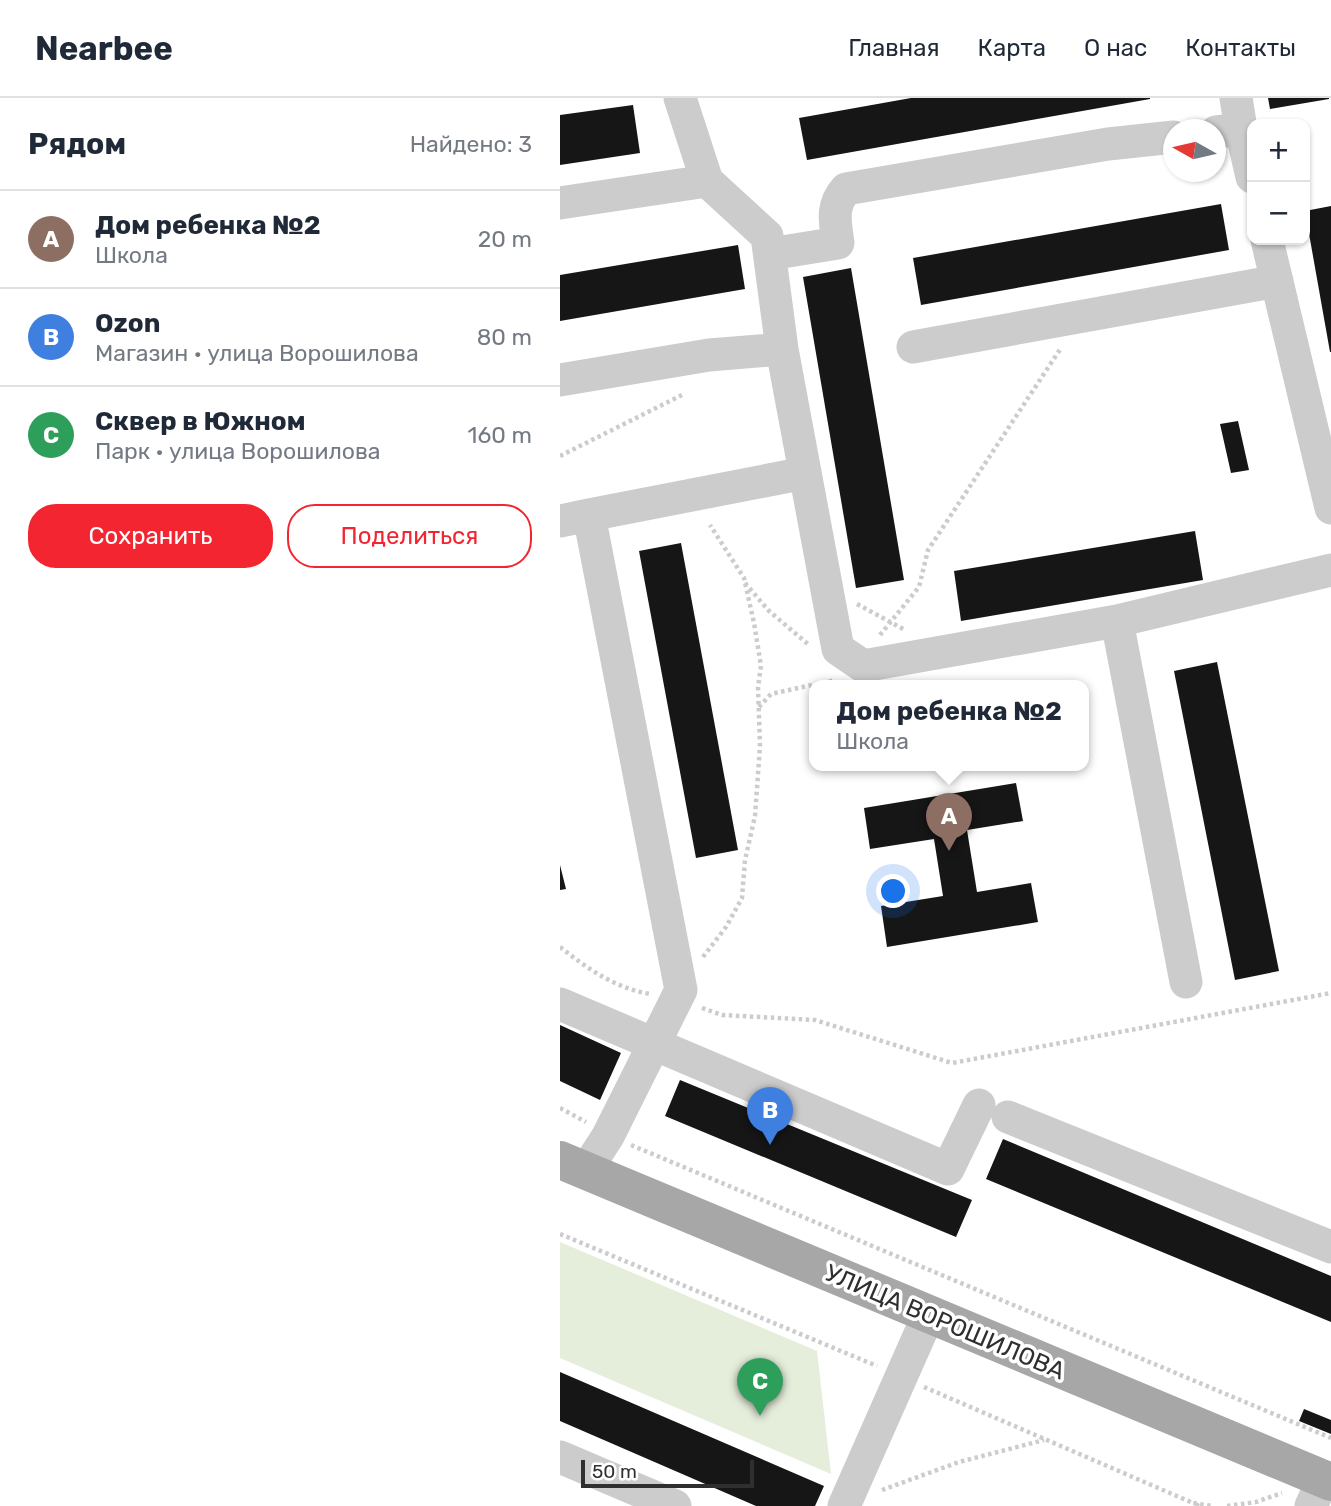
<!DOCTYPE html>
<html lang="ru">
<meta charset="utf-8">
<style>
body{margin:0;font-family:Rubik,sans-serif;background:#f2f2f3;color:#1f2937}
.controls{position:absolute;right:21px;top:21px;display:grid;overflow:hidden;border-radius:14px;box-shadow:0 2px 5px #0004}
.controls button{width:63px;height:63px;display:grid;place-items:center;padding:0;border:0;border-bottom:2px solid #e0e1e3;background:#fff;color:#1f2937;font:35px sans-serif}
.compass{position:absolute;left:603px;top:21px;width:63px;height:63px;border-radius:50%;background:#fff;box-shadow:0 2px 5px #0004;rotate:278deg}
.scale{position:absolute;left:21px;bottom:18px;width:173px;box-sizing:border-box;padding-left:7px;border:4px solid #2f2f2f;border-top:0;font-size:19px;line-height:24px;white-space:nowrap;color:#2f2f2f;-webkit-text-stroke:5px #fff;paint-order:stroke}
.you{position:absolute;left:334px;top:794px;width:24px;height:24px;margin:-18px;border:5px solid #fff;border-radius:50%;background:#1a73e8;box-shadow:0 0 0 10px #1a73e833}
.badge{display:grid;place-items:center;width:46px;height:46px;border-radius:50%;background:#f22531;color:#fff;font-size:23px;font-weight:700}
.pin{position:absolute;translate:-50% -58px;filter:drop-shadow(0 2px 4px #0008)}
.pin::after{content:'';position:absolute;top:37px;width:24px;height:21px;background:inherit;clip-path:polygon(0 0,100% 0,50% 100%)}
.popup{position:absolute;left:249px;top:582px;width:280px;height:91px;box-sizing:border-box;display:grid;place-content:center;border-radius:14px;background:#fff;filter:drop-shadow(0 2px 5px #0005);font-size:23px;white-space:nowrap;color:#747a83}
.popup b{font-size:26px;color:#1f2937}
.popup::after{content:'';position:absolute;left:50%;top:100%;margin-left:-14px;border:14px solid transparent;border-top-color:#fff}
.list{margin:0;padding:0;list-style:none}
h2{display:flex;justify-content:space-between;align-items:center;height:91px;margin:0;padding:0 28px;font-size:30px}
h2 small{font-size:23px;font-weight:400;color:#747a83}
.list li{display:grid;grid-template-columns:46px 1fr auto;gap:21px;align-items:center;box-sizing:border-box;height:98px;padding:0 28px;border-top:2px solid #e0e1e3}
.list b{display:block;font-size:26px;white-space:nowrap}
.list p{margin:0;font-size:23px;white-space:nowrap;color:#747a83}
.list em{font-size:23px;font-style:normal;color:#747a83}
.actions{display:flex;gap:14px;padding:21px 28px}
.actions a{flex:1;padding:16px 0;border:2px solid #f22531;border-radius:28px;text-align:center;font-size:24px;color:#f22531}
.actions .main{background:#f22531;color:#fff}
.map{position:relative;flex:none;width:771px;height:1408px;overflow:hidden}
header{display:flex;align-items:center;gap:42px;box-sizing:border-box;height:98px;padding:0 35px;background:#fff;border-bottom:2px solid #e0e1e3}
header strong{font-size:33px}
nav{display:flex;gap:38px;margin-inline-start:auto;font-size:24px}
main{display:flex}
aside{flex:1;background:#fff}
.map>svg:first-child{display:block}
.green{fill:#e5eddb}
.building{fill:#161616}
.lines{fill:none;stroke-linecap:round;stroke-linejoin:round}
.path{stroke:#ccc;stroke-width:4.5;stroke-dasharray:3.5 3.5;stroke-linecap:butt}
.minor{stroke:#ccc;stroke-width:33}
.major{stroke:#a7a7a7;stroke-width:38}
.labels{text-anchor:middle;stroke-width:7;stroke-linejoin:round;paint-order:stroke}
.street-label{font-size:24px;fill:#2f2f2f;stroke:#fff}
</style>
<header>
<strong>Nearbee</strong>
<nav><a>Главная</a><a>Карта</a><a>О нас</a><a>Контакты</a></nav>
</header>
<main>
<aside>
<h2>Рядом<small>Найдено: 3</small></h2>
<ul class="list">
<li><span class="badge" style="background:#8d6e63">A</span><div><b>Дом ребенка №2</b><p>Школа</p></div><em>20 m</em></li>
<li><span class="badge" style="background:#3f7fe0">B</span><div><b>Ozon</b><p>Магазин · улица Ворошилова</p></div><em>80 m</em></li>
<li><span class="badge" style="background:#2e9e5b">C</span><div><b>Сквер в Южном</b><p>Парк · улица Ворошилова</p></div><em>160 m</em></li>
</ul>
<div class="actions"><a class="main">Сохранить</a><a>Поделиться</a></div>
</aside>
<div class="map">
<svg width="771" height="1408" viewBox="0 0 771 1408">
<rect width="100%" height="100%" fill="#fff"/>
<path class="green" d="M0 1144 257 1253 271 1376 0 1260Z"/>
<path class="building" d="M351 0H590V1L247 62 239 20Z
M708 0H769V1L710 11Z
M73 7 80 55 0 67V17Z
M661 106 669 152 361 207 353 160Z
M771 108V254H770L745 113Z
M178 147 185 191 0 223V177Z
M291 170 344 482 296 490 243 179Z
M678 323 689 372 671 375 660 326Z
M635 433 643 482 401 523 394 473Z
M121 445 178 752 136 760 79 453Z
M657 564 719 873 675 882 614 573Z
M456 685 463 723 407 732 417 794 471 785 478 824 327 849 321 808 383 798 374 741 310 751 304 710Z
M0 767 6 791 0 792Z
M0 927 61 955 40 1002 0 983Z
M120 982 412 1102 396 1139 105 1018Z
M443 1041 771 1178V1224L426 1081Z
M0 1274 264 1388 255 1408H196L0 1323Z
M744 1311 771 1322V1336L739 1323Z"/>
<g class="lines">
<path class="path" d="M0 358 122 297
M185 485 209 513 249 547
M297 506 345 532
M320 537 359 489 368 452 501 250
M199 609 211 596 275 582
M0 849C28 871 55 890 90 896
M143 859 166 829 182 800 185 762 195 718 200 648 198 589 201 568 194 525 184 480 150 427
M142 910 162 917 255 922 392 965 771 895
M0 1010 26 1024
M71 1047 771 1340
M0 1136 317 1268
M364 1289 633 1405
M322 1392 399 1364 484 1342
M639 1408 633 1405 652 1408
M667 1408 696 1404 722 1395"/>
<path class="minor" d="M681 31 692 79
M656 34 681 31 676 0
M0 105 147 83 120 0
M707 142 771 410
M210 156 278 145C275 123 271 108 286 91L548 46 614 39
M353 249 717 183
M222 251 278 551 303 568 557 523 771 472
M0 282 149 257 222 251 207 138 147 83
M29 417 245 375
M0 423 29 417 121 892 48 1038 26 1072
M557 523 626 884
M0 906 388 1071 419 1007
M448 1019 771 1149
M0 1359 115 1408
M284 1408 368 1218
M751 1408 764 1380"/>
<path class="major" d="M0 1062 771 1384"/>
</g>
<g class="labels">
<g class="street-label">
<text transform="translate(385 1224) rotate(23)" y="8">УЛИЦА ВОРОШИЛОВА</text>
</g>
</g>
</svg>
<div class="controls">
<button>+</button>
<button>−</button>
</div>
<svg class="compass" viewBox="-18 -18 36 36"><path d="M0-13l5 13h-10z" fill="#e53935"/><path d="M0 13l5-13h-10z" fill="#747a83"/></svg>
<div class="scale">50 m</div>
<div class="you"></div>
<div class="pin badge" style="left:389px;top:753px;background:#8d6e63">A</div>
<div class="popup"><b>Дом ребенка №2</b>Школа</div>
<div class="pin badge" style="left:210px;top:1047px;background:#3f7fe0">B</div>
<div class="pin badge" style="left:200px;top:1318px;background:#2e9e5b">C</div>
</div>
</main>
